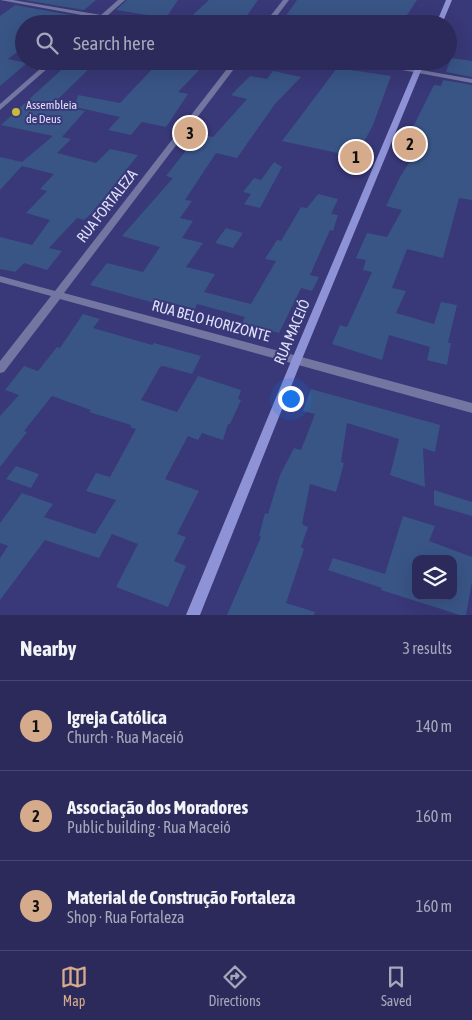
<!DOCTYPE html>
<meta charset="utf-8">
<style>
body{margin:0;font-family:"Asap Condensed",sans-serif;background:#373663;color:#f1f3f6}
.controls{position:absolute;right:15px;bottom:15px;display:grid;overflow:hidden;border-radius:10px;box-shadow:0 5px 20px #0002}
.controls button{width:45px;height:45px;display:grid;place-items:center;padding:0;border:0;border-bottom:1px solid #474670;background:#2b2a5a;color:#f1f3f6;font:25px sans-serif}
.you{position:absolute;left:290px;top:398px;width:18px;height:18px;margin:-12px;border:4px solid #fff;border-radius:50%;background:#1a73e8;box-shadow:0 0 0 8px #1a73e833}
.badge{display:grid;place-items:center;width:32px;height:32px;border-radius:50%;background:#d6ab8b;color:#111;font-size:16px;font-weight:700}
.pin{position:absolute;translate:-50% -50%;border:2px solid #fff;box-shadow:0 1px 5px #0006}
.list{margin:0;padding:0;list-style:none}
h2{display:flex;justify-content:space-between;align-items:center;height:65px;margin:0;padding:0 20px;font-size:21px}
h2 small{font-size:16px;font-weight:400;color:#a6a7bb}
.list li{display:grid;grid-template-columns:32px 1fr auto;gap:15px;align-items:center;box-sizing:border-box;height:90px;padding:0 20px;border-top:1px solid #474670}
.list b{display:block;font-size:19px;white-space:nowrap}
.list p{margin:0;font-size:16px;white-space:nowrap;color:#a6a7bb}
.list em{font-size:16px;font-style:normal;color:#a6a7bb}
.icon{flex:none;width:28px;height:28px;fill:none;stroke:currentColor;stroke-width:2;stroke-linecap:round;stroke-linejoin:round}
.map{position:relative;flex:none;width:472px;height:615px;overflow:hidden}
.search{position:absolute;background:#2b2a5a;box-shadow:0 5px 20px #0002;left:15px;right:15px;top:15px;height:55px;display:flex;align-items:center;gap:12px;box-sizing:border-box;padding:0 18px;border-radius:28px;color:#a6a7bb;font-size:19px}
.sheet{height:335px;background:#2b2a5a}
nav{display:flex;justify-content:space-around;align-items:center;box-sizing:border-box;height:70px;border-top:1px solid #474670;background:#2b2a5a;font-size:14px;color:#a6a7bb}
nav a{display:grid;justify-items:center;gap:2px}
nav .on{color:#d6ab8b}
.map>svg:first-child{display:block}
.building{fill:#395586;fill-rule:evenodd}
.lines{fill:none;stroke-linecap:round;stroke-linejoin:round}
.street{fill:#7376a1;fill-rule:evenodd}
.secondary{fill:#8e92d6;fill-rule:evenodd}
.poi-dot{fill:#ccb939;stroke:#393878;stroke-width:2}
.labels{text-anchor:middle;stroke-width:4;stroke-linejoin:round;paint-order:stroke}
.far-poi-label{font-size:12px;fill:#dfe1f8;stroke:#393878;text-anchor:start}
.street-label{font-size:15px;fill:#dfe1f8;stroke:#393878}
</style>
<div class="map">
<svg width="472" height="615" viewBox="0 0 472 615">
<rect width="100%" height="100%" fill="#393878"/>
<path class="building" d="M24 0H96L84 10Z
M127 0H178L166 18 116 10Z
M209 0H258L241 24H183Z
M297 0H417L401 24H280Z
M15 5 76 16 66 24H24V47L8 59 27 63 0 86V16Z
M451 58 472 61V77L446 72Z
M71 61H97L53 104 85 111 62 137 71 139 57 153 96 163 110 149 138 155 91 214 84 220 77 218 49 248 62 251 47 270 24 263 15 272 0 269V237L32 245 50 220 26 213 47 191 40 189 54 174 22 166 0 190V157L22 162 53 136 1 125Z
M160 61H208L178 92 188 94 166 127 142 122 131 135 108 130 120 117 75 107 78 95 120 103Z
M337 68 391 76 373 125 356 157 282 141Z
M273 71 301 77 275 104 237 158 216 153 185 200 192 201 180 218 193 221 182 238 203 243 186 267 215 274 204 292 251 304 276 261 265 259 277 240 281 241 301 207 307 208 318 194 338 199 331 214 338 215 333 231 330 230 310 275 319 277 312 291 301 288 279 333 242 323 245 317 197 304 195 309 161 300 158 304 90 285 107 263 143 272 160 247 122 236 173 178 166 176 188 148 179 146 190 133 213 137 247 99 231 95 250 76 267 79Z
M443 80 472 85V200L459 198 443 258 407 249 392 288 406 291 396 313 434 324 441 302 457 305 448 343H451L447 365 427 360 430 347 389 335 382 360 332 344 340 325 347 327 372 272 363 270 366 260 356 258 367 233 387 237 402 210 386 206 400 177 420 146 410 144 416 134 410 133 434 85 441 86Z
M274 162 282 167 260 208 244 204 251 194 243 192 254 178 261 180Z
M226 228 243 233 233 248 215 243Z
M83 314 100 319 93 328 152 345 154 343 201 356 192 374 163 366 160 367 141 400 177 412 198 376 241 390 238 399 241 400 230 424H228L223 440 202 433 198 440 188 436 165 479 199 491 177 534 186 537 174 561 186 566 168 607 116 587 138 544 112 534 99 558 45 540 0 600V558L8 546 0 543V523L22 493 53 504 44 517 95 534 116 500 86 491 96 473 110 477 136 429 130 427 131 425 89 412 91 410 52 396 24 431 27 432 0 467V416L19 395 5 390 24 366 38 371 57 347 60 348Z
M311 389 440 425 435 452 423 448 425 487 390 475 399 439 347 423 341 462 344 463 336 492 310 484 302 524 308 527 301 547 304 549 286 603 315 612 314 615H227L261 537 259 536 265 513 268 514 280 475 294 448 301 450 315 414 303 411Z
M16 466 39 474 31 488 6 479Z
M434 490 472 502V516L434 505Z
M403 516 435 526 429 541 472 557V582L466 615H460L381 590 382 588 328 570 333 558 385 574ZM416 559H453V596H416Z"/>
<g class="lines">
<path class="street" d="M0 0H13L101 15 118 0H125L107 16 144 24H129L104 19 99 24H92L98 18Z
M283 0H289L271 24H264Z
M49 61H56L0 110V104Z
M233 61H240L64 293 472 403V413L60 299 4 372 0 373V361L51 296 0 282V276L55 291Z
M354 61H370L472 79V83Z"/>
<path class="secondary" d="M446 0H452L442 24H436Z
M418 61H425L302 359 200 615H186L292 359Z"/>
</g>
<circle class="poi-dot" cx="16" cy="112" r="5"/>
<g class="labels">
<g class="far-poi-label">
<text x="26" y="109">Assembleia<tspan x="26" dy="14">de Deus</tspan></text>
</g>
<g class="street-label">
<text transform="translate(107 206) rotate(-52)" y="5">RUA FORTALEZA</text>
<text transform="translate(211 321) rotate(15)" y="5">RUA BELO HORIZONTE</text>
<text transform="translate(292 332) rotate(-67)" y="5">RUA MACEIÓ</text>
</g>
</g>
</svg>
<div class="controls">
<button><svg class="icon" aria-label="layers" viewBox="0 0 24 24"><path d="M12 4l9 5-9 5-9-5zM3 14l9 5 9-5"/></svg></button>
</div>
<div class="you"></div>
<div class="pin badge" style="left:356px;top:157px">1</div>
<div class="pin badge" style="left:410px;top:144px">2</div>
<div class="pin badge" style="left:190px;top:133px">3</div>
<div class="search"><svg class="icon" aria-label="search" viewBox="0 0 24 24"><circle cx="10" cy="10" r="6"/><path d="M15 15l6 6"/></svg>Search here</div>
</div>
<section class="sheet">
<h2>Nearby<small>3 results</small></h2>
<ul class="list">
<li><span class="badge">1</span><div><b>Igreja Católica</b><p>Church · Rua Maceió</p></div><em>140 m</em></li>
<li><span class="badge">2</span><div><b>Associação dos Moradores</b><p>Public building · Rua Maceió</p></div><em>160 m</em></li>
<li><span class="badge">3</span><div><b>Material de Construção Fortaleza</b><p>Shop · Rua Fortaleza</p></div><em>160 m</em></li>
</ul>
</section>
<nav>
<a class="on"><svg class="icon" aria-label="map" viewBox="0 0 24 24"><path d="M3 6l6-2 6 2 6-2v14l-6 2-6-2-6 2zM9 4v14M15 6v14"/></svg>Map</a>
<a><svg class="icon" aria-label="directions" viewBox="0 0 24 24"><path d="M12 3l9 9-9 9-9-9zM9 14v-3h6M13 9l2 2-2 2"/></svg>Directions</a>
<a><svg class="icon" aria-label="saved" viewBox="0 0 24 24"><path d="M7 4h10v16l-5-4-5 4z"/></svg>Saved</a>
</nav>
